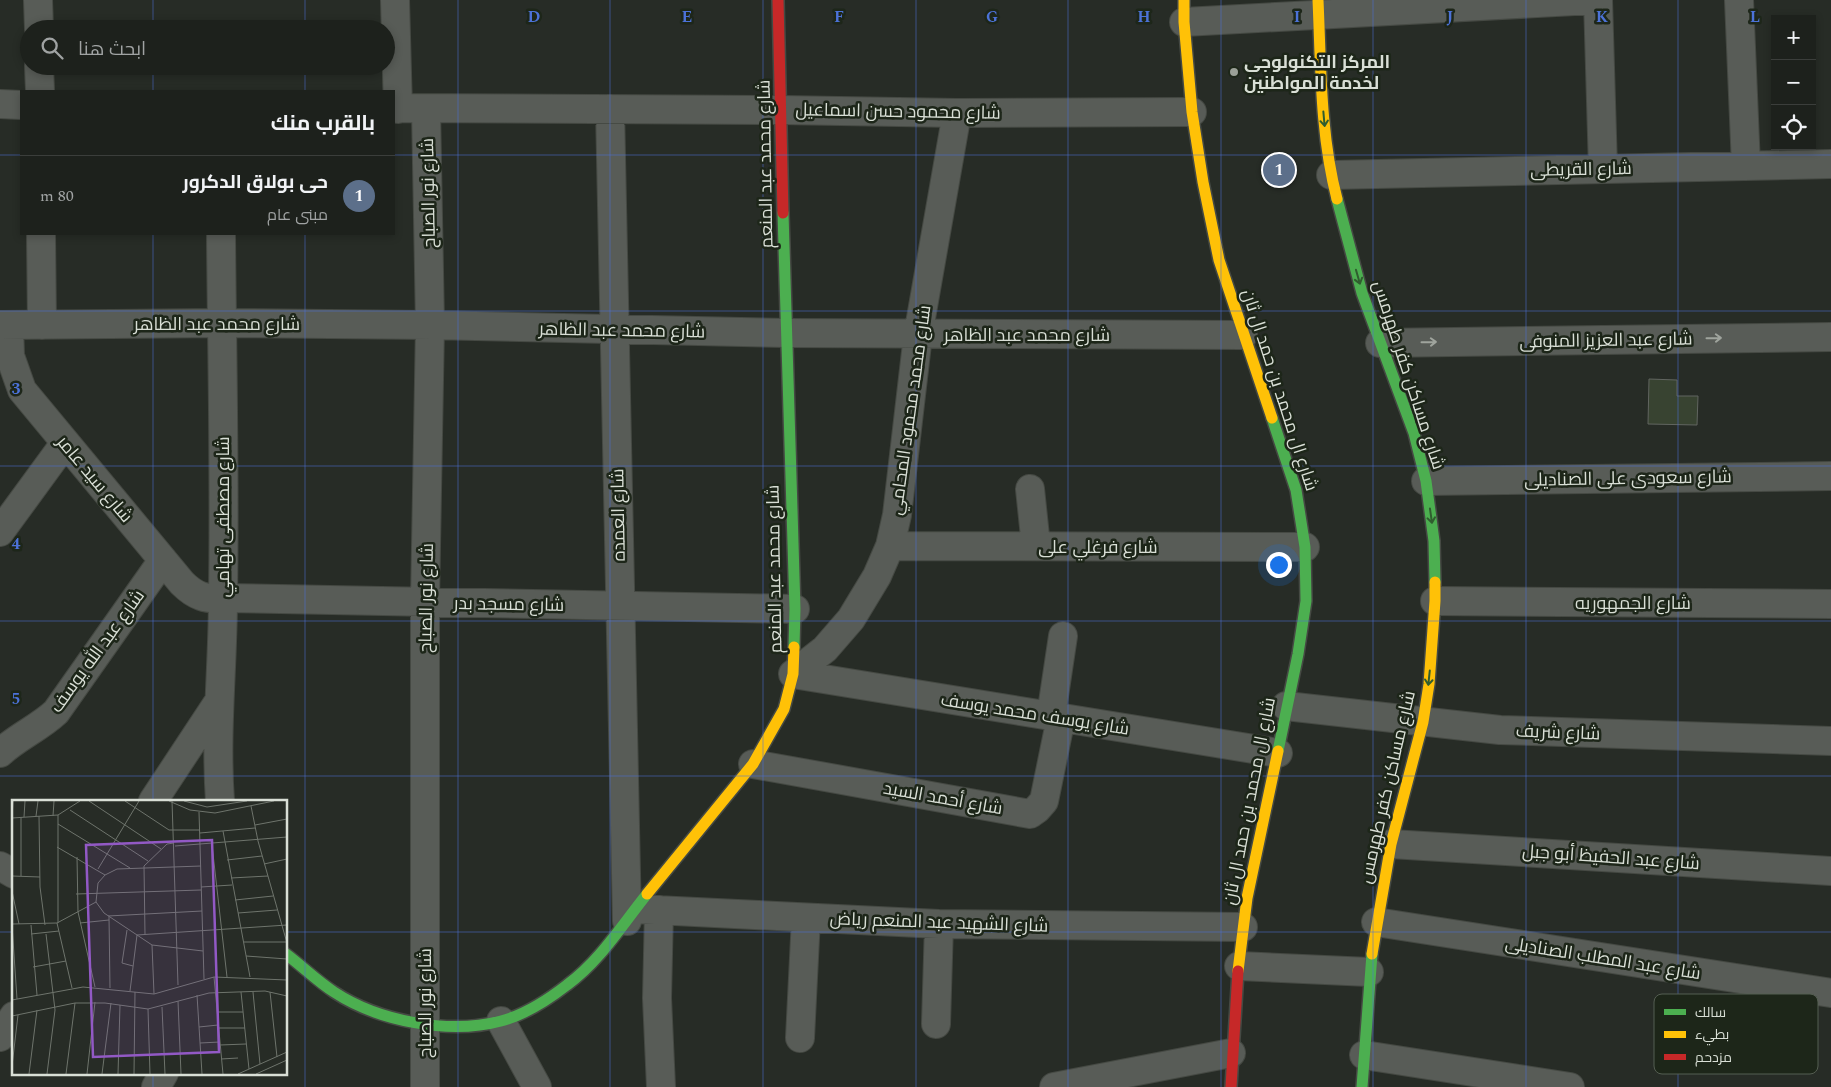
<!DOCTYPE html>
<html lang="ar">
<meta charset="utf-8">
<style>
body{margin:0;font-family:Spectral,Cairo,serif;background:#2a2e29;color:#f1f3f6;direction:rtl}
.controls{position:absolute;right:15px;top:15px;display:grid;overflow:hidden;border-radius:0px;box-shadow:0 2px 8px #0003}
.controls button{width:45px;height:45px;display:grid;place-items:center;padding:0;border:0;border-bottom:1px solid #3b3e3b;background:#1d211c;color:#f1f3f6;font:25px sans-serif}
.you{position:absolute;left:1278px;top:564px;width:18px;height:18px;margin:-12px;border:4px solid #fff;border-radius:50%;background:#1a73e8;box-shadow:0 0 0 8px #1a73e833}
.badge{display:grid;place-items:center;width:32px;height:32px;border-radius:50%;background:#9ba098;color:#fff;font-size:16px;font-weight:700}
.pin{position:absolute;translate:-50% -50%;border:2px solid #fff;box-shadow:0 1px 5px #0006}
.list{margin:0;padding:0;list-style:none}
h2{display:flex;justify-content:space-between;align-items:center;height:65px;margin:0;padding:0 20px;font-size:21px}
h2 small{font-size:16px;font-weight:400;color:#a0a3a3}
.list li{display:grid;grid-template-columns:32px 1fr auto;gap:15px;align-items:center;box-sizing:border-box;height:80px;padding:0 20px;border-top:1px solid #3b3e3b}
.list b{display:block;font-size:19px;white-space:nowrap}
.list p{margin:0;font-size:16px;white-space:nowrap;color:#a0a3a3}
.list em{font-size:16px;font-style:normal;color:#a0a3a3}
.icon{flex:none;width:28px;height:28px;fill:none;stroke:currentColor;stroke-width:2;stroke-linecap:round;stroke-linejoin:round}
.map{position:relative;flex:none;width:1831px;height:1087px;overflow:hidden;direction:ltr}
.search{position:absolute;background:#1d211c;box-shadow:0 2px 8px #0003;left:20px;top:20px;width:375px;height:55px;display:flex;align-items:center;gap:12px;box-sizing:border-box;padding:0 18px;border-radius:28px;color:#a0a3a3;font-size:19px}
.panel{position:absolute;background:#1d211c;box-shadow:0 2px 8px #0003;left:20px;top:90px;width:375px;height:145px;border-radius:0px;direction:rtl}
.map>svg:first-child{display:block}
.building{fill:#384331;stroke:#616560}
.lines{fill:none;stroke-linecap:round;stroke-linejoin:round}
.street-casing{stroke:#454943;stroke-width:30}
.fast-casing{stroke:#454943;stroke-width:14}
.slow-casing{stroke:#454943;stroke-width:14}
.jam-casing{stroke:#454943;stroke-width:14}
.street{stroke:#585c57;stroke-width:28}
.fast{stroke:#4caf50;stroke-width:11}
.slow{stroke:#ffc107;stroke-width:11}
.jam{stroke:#c62828;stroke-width:11}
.oneway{stroke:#305d2f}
.oneway2{stroke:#9fa49d}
.grid{fill:none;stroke:#4c72d8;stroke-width:1;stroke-opacity:0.55}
.poi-dot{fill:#9ba098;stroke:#1d2619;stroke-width:2}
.labels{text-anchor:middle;stroke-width:5;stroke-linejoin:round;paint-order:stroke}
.poi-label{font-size:18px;font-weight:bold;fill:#d9dfd6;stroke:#1d2619;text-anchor:start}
.street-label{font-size:18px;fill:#d9dfd6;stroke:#1d2619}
.inset-road{fill:none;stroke:#6e746c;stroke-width:1}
.view{fill:#9259c5;fill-opacity:0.15;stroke:#9259c5;stroke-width:2.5}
.inset-edge{fill:none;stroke:#d9dfd6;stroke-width:2.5}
.key{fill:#1d2619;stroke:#555e52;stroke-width:1}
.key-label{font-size:14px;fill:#d9dfd6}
.grid-label{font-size:16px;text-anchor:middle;font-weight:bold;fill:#4c72d8;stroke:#1d2619;stroke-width:5;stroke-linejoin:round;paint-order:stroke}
</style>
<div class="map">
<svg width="1831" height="1087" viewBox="0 0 1831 1087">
<rect width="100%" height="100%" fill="#272c26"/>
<path class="building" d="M1649 379 1677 380V396H1698L1697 425 1648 424Z"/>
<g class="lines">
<g class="street-casing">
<path id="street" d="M38 0 39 29
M395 0 398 109
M1598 0 1603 169
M1739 0 1746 166
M1184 22 1593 0
M39 66 40 91
M0 104 21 105
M394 108 781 110 957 113 1192 112
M610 109 627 921
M1331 175 1831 164
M41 234 42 325
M0 325 222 323 430 325 786 333 1243 335
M9 325 10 356 22 390 182 583C195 596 206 600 224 598L795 609
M1380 343 1831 337
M1426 481 1831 476
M1030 489 1036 546
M0 532 65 443
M890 546 1305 547
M1435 601 1831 604
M793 674 825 649 851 619 877 576 890 546 897 515 918 335 957 113
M793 674 1278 753
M1286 706 1500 730 1831 741
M1051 716 1063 636
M0 753C17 737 39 728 56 712L163 560
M753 764 1030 814 1037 809 1044 801 1061 718
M153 801 219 701
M220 801C215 733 223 665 223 597 225 476 222 355 221 234
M1391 844 1831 871
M0 866 14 874
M635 909 939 924 1243 927
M659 910 657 998 661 1087
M1376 922 1831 993
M1239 966 1369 972
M501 1021 537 1087
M936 1024 939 924
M0 1037 14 1016
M800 1038 806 918
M1364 1055 1570 1087
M156 1087 164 1073
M425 1087V602L430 325 426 109
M1054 1087 1231 1053"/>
</g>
<g class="fast-casing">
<path id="fast" d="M1337 199 1362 293 1414 433 1426 481 1434 541 1435 582
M783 213 795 609 794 647
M1272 418 1296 490 1305 547 1306 601 1298 654 1278 751
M286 954C302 966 317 981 334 992 378 1021 449 1035 501 1021 524 1015 549 999 567 985 600 961 622 925 647 894
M1362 1087 1372 954"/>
</g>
<g class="slow-casing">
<path id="slow" d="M1184 0V22L1192 112 1203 182 1219 260 1272 418
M1318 0C1321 66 1320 134 1337 199
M647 894 753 764 784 709 793 674 794 647
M1372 954 1391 844 1423 722 1429 684 1435 601V582
M1238 971 1247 898 1278 751"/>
</g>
<g class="jam-casing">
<path id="jam" d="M778 0 783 213
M1231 1087 1238 971"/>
</g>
<use href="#street" class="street"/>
<use href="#fast" class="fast"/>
<use href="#slow" class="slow"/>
<use href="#jam" class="jam"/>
</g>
<defs><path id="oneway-shaft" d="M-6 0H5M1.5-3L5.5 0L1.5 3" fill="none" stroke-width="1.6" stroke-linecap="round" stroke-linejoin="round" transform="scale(1.25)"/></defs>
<g class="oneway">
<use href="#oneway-shaft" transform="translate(1324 119) rotate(85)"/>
<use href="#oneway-shaft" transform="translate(1358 277) rotate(74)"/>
<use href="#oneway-shaft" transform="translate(1431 516) rotate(82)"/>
<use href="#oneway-shaft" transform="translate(1429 678) rotate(96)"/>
</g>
<g class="oneway2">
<use href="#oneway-shaft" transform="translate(1714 338) rotate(-1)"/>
<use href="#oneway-shaft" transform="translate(1429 342) rotate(-1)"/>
</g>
<path class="grid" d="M153 0V29M305 0V29M458 0V1087M610 0V1087M763 0V1087M916 0V1087M1068 0V1087M1221 0V1087M1373 0V1087M1526 0V1087M1678 0V1087M153 66V91M305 66V91M0 155H21M394 155H1831M153 234V801M305 234V1087M0 311H1831M0 466H1831M0 621H1831M0 776H1831M0 932H14M286 932H1831M153 1073V1087"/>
<circle class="poi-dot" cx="1234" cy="72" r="5"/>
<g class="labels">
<g class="poi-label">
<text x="1244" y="68">المركز التكنولوجى<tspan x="1244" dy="21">لخدمة المواطنين</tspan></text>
</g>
<g class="street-label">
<text transform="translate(898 111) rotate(1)" y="6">شارع محمود حسن اسماعيل</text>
<text transform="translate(765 164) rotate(-91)" y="6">شارع محمد عبد المنعم</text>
<text transform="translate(1581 169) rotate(-1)" y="6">شارع القريطى</text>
<text transform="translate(428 193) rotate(-91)" y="6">شارع نور الصباح</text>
<text x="217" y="330">شارع محمد عبد الظاهر</text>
<text transform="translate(622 330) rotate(1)" y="6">شارع محمد عبد الظاهر</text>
<text x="1027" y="341">شارع محمد عبد الظاهر</text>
<text transform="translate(1606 340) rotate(-1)" y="6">شارع عبد العزيز المنوفى</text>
<text transform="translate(1409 375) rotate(72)" y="6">شارع مساكن كفر طهرمس</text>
<text transform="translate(1280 390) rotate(72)" y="6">شارع ال محمد بن حمد ال ثان</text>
<text transform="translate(910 410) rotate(-82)" y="6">شارع محمد محمود المحامي</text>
<text transform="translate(1628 478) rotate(-1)" y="6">شارع سعودى على الصناديلى</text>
<text transform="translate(95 479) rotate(50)" y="6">شارع سيد عامر</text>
<text transform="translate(618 515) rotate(-91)" y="6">شارع العمده</text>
<text transform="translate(223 517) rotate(-90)" y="6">شارع مصطفى تهامي</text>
<text x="1098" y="553">شارع فرغلي على</text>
<text transform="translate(774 569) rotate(-91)" y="6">شارع محمد عبد المنعم</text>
<text transform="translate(426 598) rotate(-89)" y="6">شارع نور الصباح</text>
<text x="1633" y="609">شارع الجمهوريه</text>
<text transform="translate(509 604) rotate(1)" y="6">شارع مسجد بدر</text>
<text transform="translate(97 651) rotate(-54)" y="6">شارع عبد الله يوسف</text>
<text transform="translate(1035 714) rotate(9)" y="6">شارع يوسف محمد يوسف</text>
<text transform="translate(1558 732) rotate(2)" y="6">شارع شريف</text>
<text transform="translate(1387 787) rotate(-77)" y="6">شارع مساكن كفر طهرمس</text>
<text transform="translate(943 798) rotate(10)" y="6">شارع أحمد السيد</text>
<text transform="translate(1249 801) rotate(-79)" y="6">شارع ال محمد بن حمد ال ثان</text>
<text transform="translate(1611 857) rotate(4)" y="6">شارع عبد الحفيظ أبو جبل</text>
<text transform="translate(939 922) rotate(2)" y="6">شارع الشهيد عبد المنعم رياض</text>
<text transform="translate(1603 958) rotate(9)" y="6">شارع عبد المطلب الصناديلى</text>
<text transform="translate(425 1003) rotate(-90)" y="6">شارع نور الصباح</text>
</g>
</g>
<g transform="translate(12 800)">
<rect width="275" height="275" fill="#272c26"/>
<path class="inset-road" d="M77 1 149 49M113 1 157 30H188M157 1 178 10 203 13 262 1M160 1 166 185M172 1 195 7 235 1M239 6 246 41 275 143M58 10 136 61M187 12 192 179M24 16 26 1M27 16 28 87 33 125M41 16 42 1M9 17V76M12 17 13 1M0 18 46 15 68 1M0 18 1 1M46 24 118 68M243 25 275 19M211 31 238 177M188 33 243 28M200 45 215 177M163 46 275 37M45 47 93 75M65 57 66 112 83 187M215 60 250 56M252 64 275 59M189 66 105 69 93 75 86 83 84 102 92 113 125 135 275 125M86 69 127 1M0 76 28 77M219 78 256 76M189 87 220 85M0 91 7 124M64 94 189 90M223 100 261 96M226 113 265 110M96 116 190 111M97 117 98 188M45 123 60 188M46 123V15M68 123 97 120M0 124 45 123 84 102M0 125 5 199M19 125 25 195M115 130 110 163 121 166M19 134 47 131M34 134 43 210 35 274M125 135 140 145 191 151M133 135 132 66 155 44 162 43M232 142H275M140 145 142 194M234 156 275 159M21 167 54 161M202 177 211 274M118 191 125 135M229 192 237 269M241 192 248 264M258 192 265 257M185 195 190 274M0 200 71 187 142 194 202 177 275 180M166 201 169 274M150 207 153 274M136 209 138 274M205 212H231M0 216 63 203H93L136 209 197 193 253 191 275 196M187 227 206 225M207 228H233M188 243 208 242M208 245 234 244M209 259 226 258M0 266 6 215M17 274 25 210M54 274 63 203M75 274 83 202M90 274 99 203M106 274 108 205M122 274 123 192M226 274 275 252M244 274 275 260"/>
<path class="view" d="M200 40 207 252 81 257 74 45Z"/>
<rect width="275" height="275" class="inset-edge"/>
</g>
<rect x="1654" y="994" width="164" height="80" rx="8" class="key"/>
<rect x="1664" y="1009" width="22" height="6" fill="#4caf50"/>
<rect x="1664" y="1031" width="22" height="7" fill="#ffc107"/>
<rect x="1664" y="1054" width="22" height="6" fill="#c62828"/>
<g class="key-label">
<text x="1695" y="1017">سالك</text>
<text x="1695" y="1039">بطيء</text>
<text x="1695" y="1062">مزدحم</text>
</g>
<g class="grid-label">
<text x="534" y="22">D</text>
<text x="687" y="22">E</text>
<text x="839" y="22">F</text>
<text x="992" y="22">G</text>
<text x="1144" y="22">H</text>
<text x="1297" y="22">I</text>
<text x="1450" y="22">J</text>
<text x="1602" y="22">K</text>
<text x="1755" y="22">L</text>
<text x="16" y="394">3</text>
<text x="16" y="549">4</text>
<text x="16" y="704">5</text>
</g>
</svg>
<div class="controls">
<button>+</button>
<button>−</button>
<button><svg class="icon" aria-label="locate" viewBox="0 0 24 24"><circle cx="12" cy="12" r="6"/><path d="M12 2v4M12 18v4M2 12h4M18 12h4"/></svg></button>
</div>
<div class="you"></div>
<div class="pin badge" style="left:1279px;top:170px;background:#5c6f8a">1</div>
<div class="search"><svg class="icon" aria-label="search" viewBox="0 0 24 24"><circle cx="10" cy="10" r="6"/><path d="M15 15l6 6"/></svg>ابحث هنا</div>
<section class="panel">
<h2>بالقرب منك<small></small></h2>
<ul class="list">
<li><span class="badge" style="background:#5c6f8a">1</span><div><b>حى بولاق الدكرور</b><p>مبنى عام</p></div><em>80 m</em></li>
</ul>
</section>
</div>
